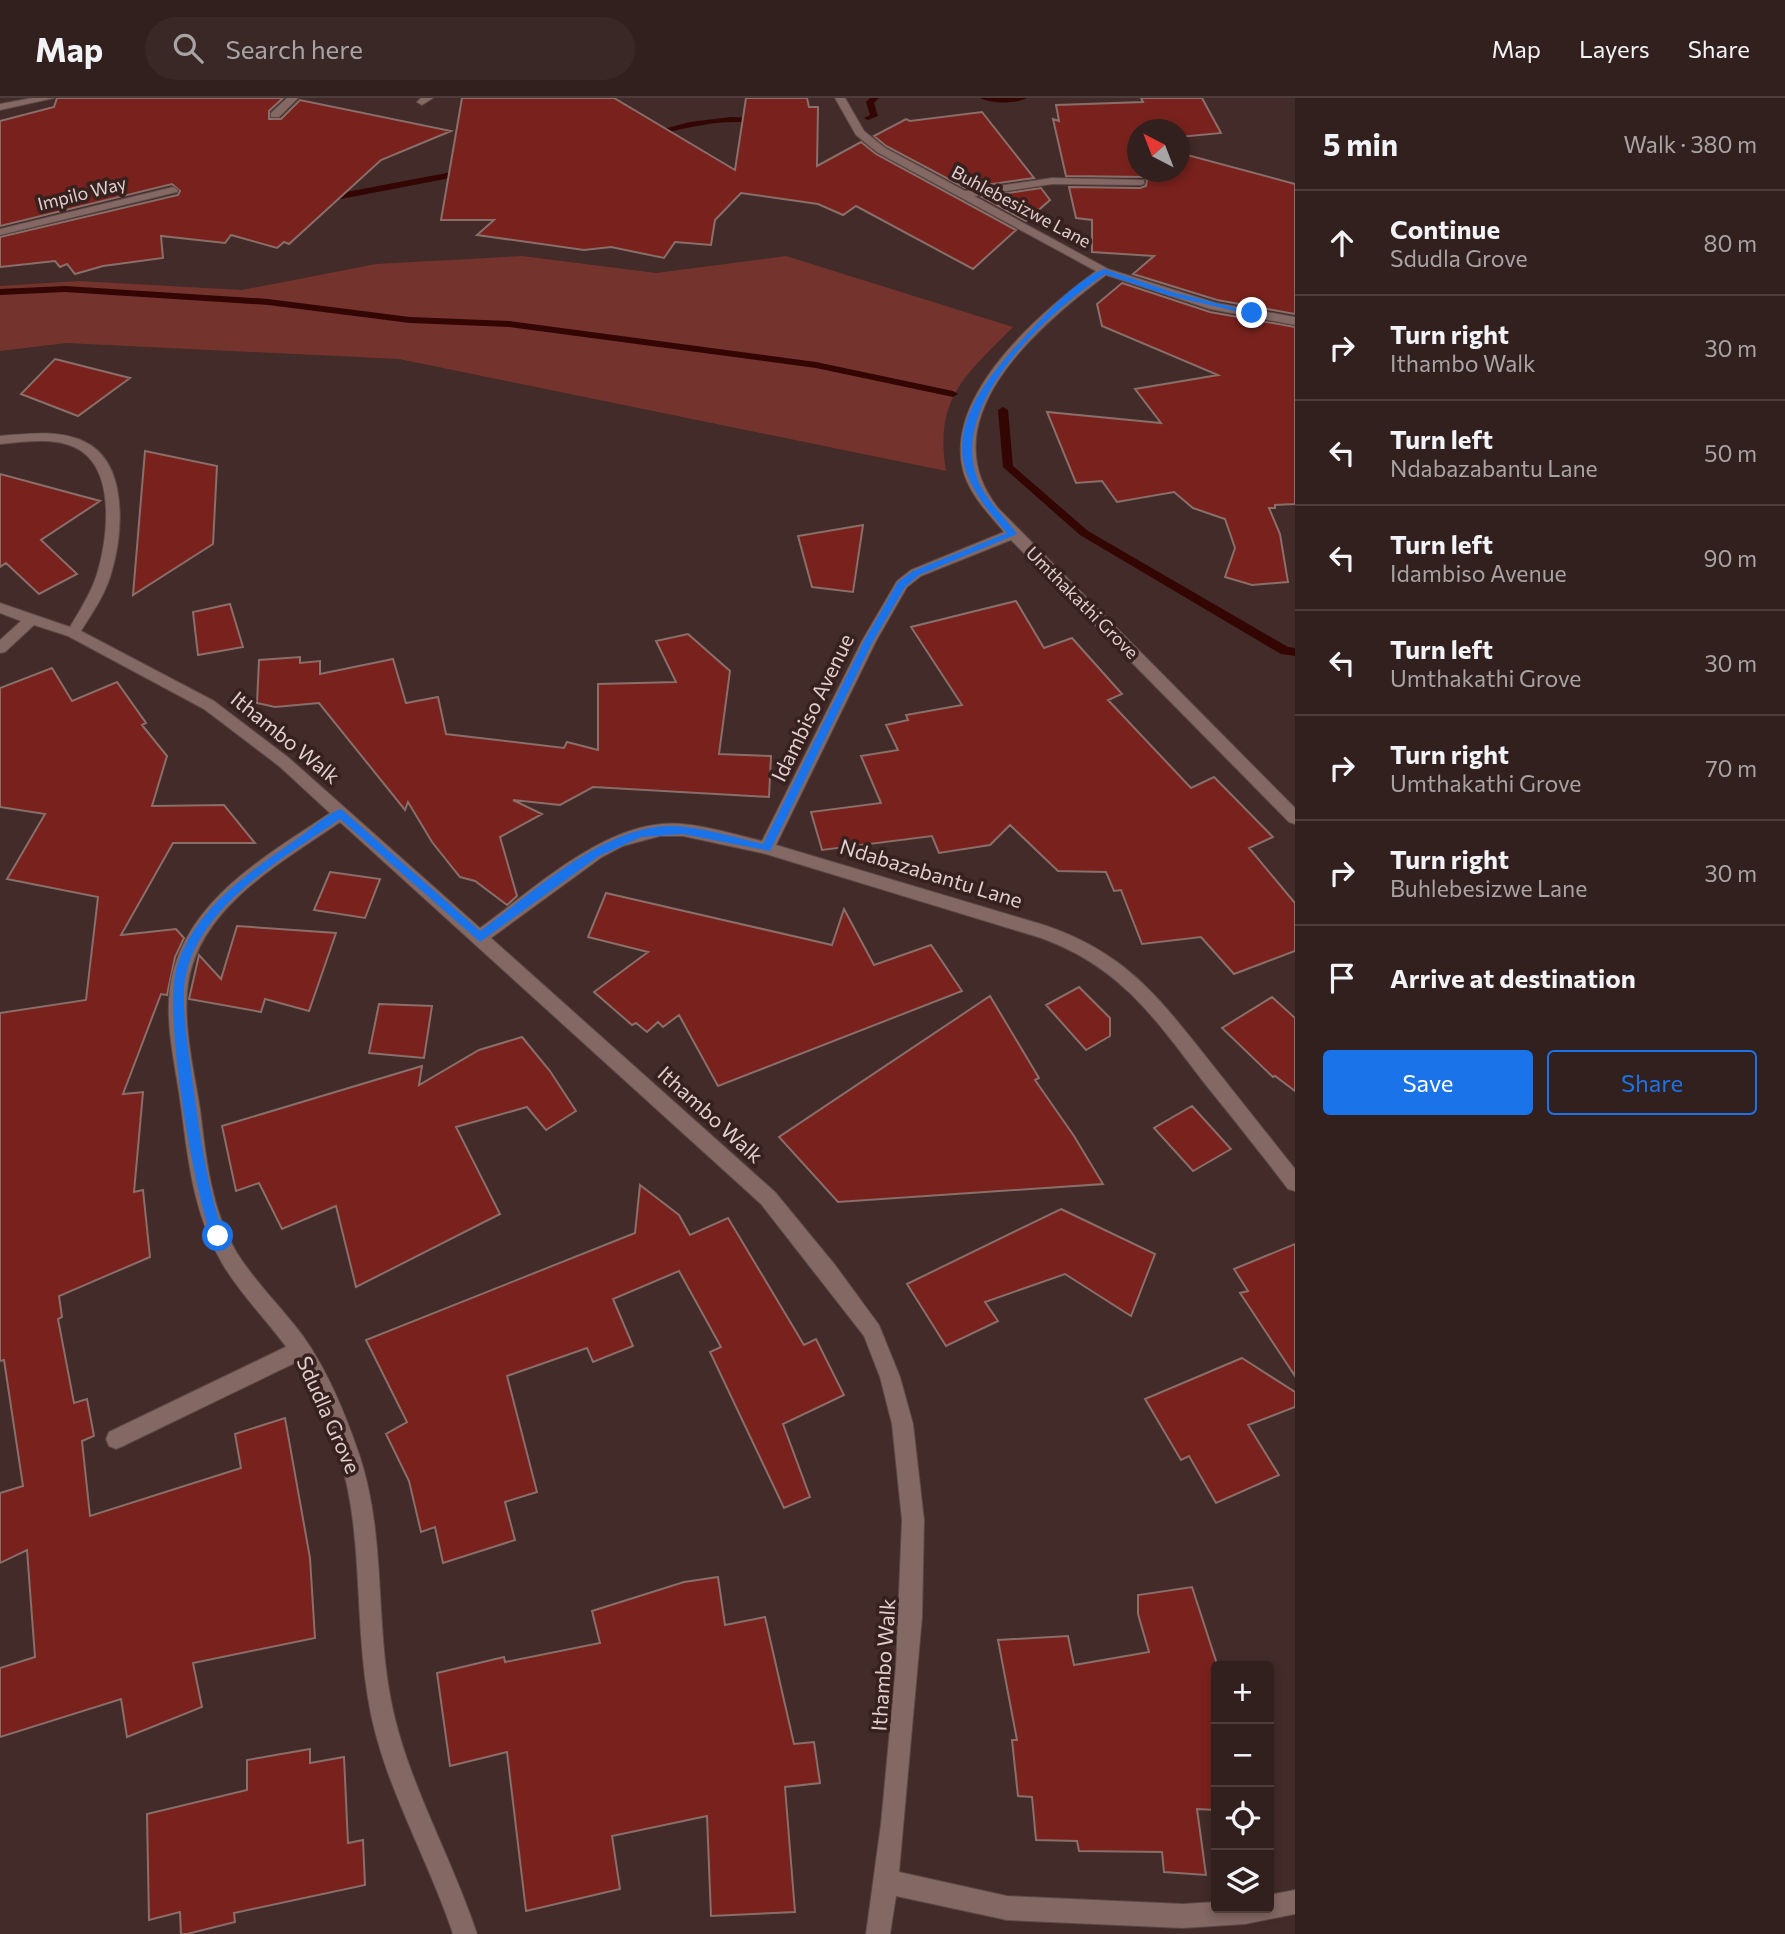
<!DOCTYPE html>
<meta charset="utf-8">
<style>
body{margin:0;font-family:Commissioner,sans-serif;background:#3a2827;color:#f1f3f6}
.controls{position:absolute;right:21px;bottom:21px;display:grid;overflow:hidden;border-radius:7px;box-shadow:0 4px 10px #0003}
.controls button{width:63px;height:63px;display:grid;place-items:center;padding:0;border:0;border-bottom:2px solid #4d3e3c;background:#32201e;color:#f1f3f6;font:35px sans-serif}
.compass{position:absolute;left:1127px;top:21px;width:63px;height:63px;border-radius:50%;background:#32201e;box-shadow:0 4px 10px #0003;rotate:318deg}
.stop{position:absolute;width:21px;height:21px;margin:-16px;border:5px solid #1a73e8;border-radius:50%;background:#fff}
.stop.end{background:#1a73e8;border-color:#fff;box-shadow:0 2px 7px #0008}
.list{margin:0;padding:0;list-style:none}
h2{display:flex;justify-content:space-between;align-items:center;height:91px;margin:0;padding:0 28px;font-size:30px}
h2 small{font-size:23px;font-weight:400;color:#a8a3a4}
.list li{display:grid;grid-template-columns:46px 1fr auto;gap:21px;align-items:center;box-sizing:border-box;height:105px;padding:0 28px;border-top:2px solid #4d3e3c}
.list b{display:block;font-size:26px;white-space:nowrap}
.list p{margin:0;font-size:23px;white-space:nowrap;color:#a8a3a4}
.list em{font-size:23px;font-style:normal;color:#a8a3a4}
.actions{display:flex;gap:14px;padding:21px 28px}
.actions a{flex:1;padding:16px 0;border:2px solid #1a73e8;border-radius:7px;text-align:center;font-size:24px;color:#1a73e8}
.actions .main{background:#1a73e8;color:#fff}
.icon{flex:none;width:38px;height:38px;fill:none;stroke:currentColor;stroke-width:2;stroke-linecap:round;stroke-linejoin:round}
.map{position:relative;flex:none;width:1295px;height:1836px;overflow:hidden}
header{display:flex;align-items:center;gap:42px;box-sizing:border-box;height:98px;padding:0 35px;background:#32201e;border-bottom:2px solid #4d3e3c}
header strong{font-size:33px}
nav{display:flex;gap:38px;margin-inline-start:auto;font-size:24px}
.search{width:490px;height:63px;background:#3a2827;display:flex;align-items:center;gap:18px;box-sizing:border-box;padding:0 24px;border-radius:38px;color:#a8a3a4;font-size:26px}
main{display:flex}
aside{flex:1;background:#32201e}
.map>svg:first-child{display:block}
.green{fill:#74342d}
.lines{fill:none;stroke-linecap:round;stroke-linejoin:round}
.stream{fill:#330604;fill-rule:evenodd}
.building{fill:#79221d;stroke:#896e6a;stroke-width:2}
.service-casing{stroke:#5b4845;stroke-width:2}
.minor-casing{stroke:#5b4845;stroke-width:2}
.service{fill:#836864;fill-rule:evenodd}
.minor{fill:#836864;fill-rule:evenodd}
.route{fill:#1a73e8}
.labels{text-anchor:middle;stroke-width:7;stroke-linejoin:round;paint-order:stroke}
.far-street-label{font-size:18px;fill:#dfcfcd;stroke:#37211e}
.street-label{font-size:21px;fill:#dfcfcd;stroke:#37211e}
</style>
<header>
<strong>Map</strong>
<div class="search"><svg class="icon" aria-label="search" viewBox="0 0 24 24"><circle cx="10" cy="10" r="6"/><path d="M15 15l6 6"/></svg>Search here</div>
<nav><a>Map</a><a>Layers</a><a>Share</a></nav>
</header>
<main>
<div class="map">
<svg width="1295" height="1836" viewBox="0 0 1295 1836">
<rect width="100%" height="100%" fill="#422b28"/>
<path class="green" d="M522 158 656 175 786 158 1013 229C966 277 934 299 946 373L399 261 66 245 0 253V188L79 183 242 192 376 166Z"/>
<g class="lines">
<path class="stream" d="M870 0H879L874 5 878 18 868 22 864 20 870 17 866 4Z
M980 0H1027C1015 6 992 6 980 0Z
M731 19 759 20 763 22C756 26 745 24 736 24 706 24 677 32 648 39L644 36 690 24Z
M468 71 471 72V76L341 101 326 100 322 97 326 94 341 95Z
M65 188 268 201 410 219 509 223 816 264 953 293 958 296 953 299 816 270 509 229 410 225 268 207 65 194 0 197V191Z
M1003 309 1008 312 1013 368 1088 433 1288 549 1295 550V558L1281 556 1080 437 1003 369 998 312Z"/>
</g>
<path class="building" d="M57 0H283L269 13V21H281L300 2 451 33 381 62 289 146 284 144 277 150 231 137 225 145 161 138 163 160 103 168 75 176 67 166 60 169 55 163 0 169V139L178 97 180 93 172 86 0 128V23L54 9Z
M462 0H614L735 72 746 0H807L809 9H818L817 68 861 44 876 56 1016 132 973 171 856 108 843 117 818 106 741 95 715 122 711 147 675 144 664 160 611 149 584 152 477 137 494 122H441Z
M1141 0H1202L1221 35 1180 39V32H1138V74H1180V55L1295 86V216L1217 202 1133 176 1154 158 1092 154V122L1076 120 1069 89 1140 90 1146 88 1147 82 1144 79 1066 78 1053 21 1059 23 1056 7 1143 4Z
M982 14 1034 80 965 90 886 48 874 38 906 21 910 23Z
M1041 90 1050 102 1026 123 982 99Z
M1122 185 1210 214 1295 229V406L1275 407V410H1269L1280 436 1288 484 1252 487 1225 479 1235 450 1225 421 1193 410 1174 394 1117 404 1102 383 1076 385 1047 314 1161 325 1135 291 1218 277 1102 228 1097 206Z
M55 261 130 280 78 318 21 296Z
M145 353 217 368 213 446 133 497Z
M0 376 100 403 41 442 77 476 39 496 6 465 0 469Z
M863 427 853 494 812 489 798 438Z
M1016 503 1044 550 1072 540 1122 596 1108 602 1191 690 1214 679 1273 739 1249 750 1295 805V853L1234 876 1201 839 1142 846 1121 792 1114 793 1106 774 1058 773 1010 727 990 747 939 755 932 738 822 752 811 714 881 705 861 658 898 652 886 627 908 622 906 617 962 607 911 529Z
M230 506 243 549 198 557 193 514Z
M688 536 730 573 719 656 771 658 769 699 593 689 560 707 513 702 542 716 500 739 517 798 507 807 475 783 460 779 432 744 408 704 405 712 319 605 275 609 257 605 259 562 300 559V565L320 563V576L393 561 406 605 438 599 446 636 564 650 567 644 598 652V586L676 584 656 543Z
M52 570 72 603 117 584 146 625 142 627 167 658 152 708 224 707 255 745H173L121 837 176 831 184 840 175 859 167 897 161 896 123 996 143 994 134 1094 143 1092 150 1159 59 1198 62 1219 58 1221 74 1305 87 1301 94 1338 82 1343 90 1418 241 1370 235 1336 285 1320 310 1460 315 1540 193 1565 202 1609 127 1639 121 1601 0 1639V1570L35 1559 27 1452 0 1465V1395L23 1388 4 1262 0 1263V915L86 902 98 799 7 781 45 716 0 709V590Z
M330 774 380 781 365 820 314 812Z
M606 795 832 847 844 811 874 867 931 847 962 893 718 988 679 917 663 929 658 924 647 934 636 925 632 927 594 894 648 854 588 839Z
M237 828 336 835 309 913 265 901 261 914 189 901 199 857 221 881Z
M1079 889 1110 920V938L1086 952 1046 907Z
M990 898 1039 980 1035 982 1074 1038 1103 1086 838 1104 779 1039Z
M1272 899 1295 920V993L1275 978 1273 979 1222 930Z
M379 906 432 908 424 960 369 955Z
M522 939 550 973 576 1013 546 1032 527 1009 456 1029 500 1116 356 1189 336 1108 282 1131 259 1085 236 1093 222 1028 422 968 419 987 479 952Z
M1192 1008 1231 1051 1193 1073 1154 1030Z
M640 1087 679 1117 690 1137 728 1120 804 1247 816 1241 844 1297 783 1326 810 1399 784 1410 710 1254 721 1249 679 1173 613 1201 633 1248 593 1264 587 1250 507 1278 537 1394 505 1404 515 1442 443 1465 435 1429 421 1434 409 1383 386 1336 407 1324 366 1242 635 1135Z
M1061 1111 1155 1156 1131 1218 1065 1176 985 1204 998 1223 946 1248 907 1186Z
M1295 1146V1278L1240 1195 1248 1193 1234 1171Z
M1242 1260 1295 1294V1309L1248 1327 1279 1377 1216 1405 1189 1358 1181 1362 1145 1301Z
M718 1479 725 1527 765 1519 794 1646 814 1644 820 1685 785 1689 795 1814 711 1818 707 1718 612 1738 620 1791 526 1813 507 1654 450 1668 437 1575 504 1559 505 1564 600 1545 592 1513 684 1484Z
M1192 1489 1216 1563V1712L1197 1711 1206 1777 1164 1774 1162 1754 1079 1753 1077 1743 1036 1742 1032 1699 1018 1698 1012 1642H1017L998 1542 1068 1538 1074 1567 1149 1554 1138 1516V1497Z
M310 1651V1665L344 1659 348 1745 363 1742 365 1787 234 1815 235 1824 187 1836H181L180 1814 149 1822 147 1716 247 1692V1662Z"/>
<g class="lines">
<g class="service-casing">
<path id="service" d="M300 1242 307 1245 310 1252 307 1259 123 1348 116 1351 109 1348 106 1341 109 1334Z"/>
</g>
<g class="minor-casing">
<path id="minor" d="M32 0H54L0 12V6Z
M287 0H298L279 19H271V15Z
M421 0H433L422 7 417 4Z
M835 0H845L864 33 885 50 965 93 1052 80 1144 82V86L1140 87 1052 86 974 98 1108 171 1216 205 1295 219V227L1210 211 1106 177C1038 228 928 321 998 410L1295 710V726L1289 724 1011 442 921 478 907 489 876 543 776 747 1044 827C1127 855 1159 900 1211 965 1239 1000 1267 1036 1295 1071V1093L1288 1091C1260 1054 1231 1018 1202 982 1154 919 1119 868 1041 840L766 756 683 738H660L623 748 602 759 491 840 775 1094 835 1167 879 1227 900 1279 913 1326 924 1422 922 1519 899 1774 1007 1798 1183 1806 1216 1804V1810H1269V1797L1295 1792V1816L1245 1826 1183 1830 1007 1822 896 1798 890 1836H866L881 1726 896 1567 902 1422 892 1326 880 1279 864 1238 761 1106 340 724C280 766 194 811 187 894 184 933 194 973 200 1011 206 1060 211 1112 237 1155 256 1185 282 1210 303 1238 328 1273 345 1315 359 1356 386 1436 375 1521 391 1603 407 1684 451 1757 477 1836H453C427 1757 381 1683 368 1600 354 1519 364 1436 339 1357 327 1320 311 1282 287 1250 266 1221 240 1196 222 1165 194 1117 188 1063 181 1008 176 970 165 929 170 890 182 804 265 759 330 715L279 668 204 611 68 538 34 527 5 554 0 555V542L21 523 0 515V505L70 529C80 512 91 495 97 476 108 440 117 368 74 349 52 339 24 344 0 346V338C28 336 59 331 85 344 129 365 123 437 111 476 105 497 92 515 81 533L214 603 289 660 480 830C536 790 609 719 682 726 708 728 736 737 762 743L862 543 897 483 911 472 1004 434C989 416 969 396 963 372 944 296 1042 213 1096 173L877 54 856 37Z
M173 89 178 92 177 94 0 137V131Z"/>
</g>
<use href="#service" class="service"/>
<use href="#minor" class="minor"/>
</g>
<path class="route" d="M1104 171 1172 194 1256 215 1252 217 1167 197 1105 176C1049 214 949 303 977 380 985 402 1004 418 1017 436L919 477 905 489 873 543 770 753 683 736 641 739 599 758 480 844 340 721C291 755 232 788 200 841 191 856 185 874 184 891 183 923 189 956 193 987 200 1038 207 1089 224 1138L218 1144 213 1142C194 1096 161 909 178 865 198 808 250 774 297 741 311 731 325 717 341 711L480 833C536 793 612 719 685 729 711 732 737 740 763 746L864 543 898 484 913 473 1007 435C993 419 979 402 970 383 942 326 995 271 1030 233 1052 210 1074 184 1104 171Z"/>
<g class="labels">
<g class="far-street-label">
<text transform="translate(82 96) rotate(-14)" y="6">Impilo Way</text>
<text transform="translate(1021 109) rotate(28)" y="6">Buhlebesizwe Lane</text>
<text transform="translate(1082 505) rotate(45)" y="6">Umthakathi Grove</text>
</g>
<g class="street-label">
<text transform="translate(813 610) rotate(-64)" y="7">Idambiso Avenue</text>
<text transform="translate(285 640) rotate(39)" y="7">Ithambo Walk</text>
<text transform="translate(931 776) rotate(17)" y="7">Ndabazabantu Lane</text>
<text transform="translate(710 1017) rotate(42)" y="7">Ithambo Walk</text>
<text transform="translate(328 1317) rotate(66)" y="7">Sdudla Grove</text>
<text transform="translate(884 1567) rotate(-86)" y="7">Ithambo Walk</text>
</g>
</g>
</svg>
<div class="controls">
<button>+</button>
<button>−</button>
<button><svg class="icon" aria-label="locate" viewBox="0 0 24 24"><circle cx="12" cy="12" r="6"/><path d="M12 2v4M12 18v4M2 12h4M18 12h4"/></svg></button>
<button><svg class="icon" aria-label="layers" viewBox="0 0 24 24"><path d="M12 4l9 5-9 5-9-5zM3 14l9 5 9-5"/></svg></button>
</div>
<svg class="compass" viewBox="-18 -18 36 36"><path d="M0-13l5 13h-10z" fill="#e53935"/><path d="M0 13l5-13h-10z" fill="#a8a3a4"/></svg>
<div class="stop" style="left:218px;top:1138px"></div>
<div class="stop end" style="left:1252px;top:215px"></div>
</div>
<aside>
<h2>5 min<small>Walk · 380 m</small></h2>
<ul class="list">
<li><svg class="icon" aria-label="ahead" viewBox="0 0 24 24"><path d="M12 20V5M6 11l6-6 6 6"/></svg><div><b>Continue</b><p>Sdudla Grove</p></div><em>80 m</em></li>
<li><svg class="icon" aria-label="right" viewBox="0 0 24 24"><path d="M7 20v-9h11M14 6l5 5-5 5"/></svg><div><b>Turn right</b><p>Ithambo Walk</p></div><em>30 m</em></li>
<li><svg class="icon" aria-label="left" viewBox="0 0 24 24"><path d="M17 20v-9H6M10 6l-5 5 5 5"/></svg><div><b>Turn left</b><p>Ndabazabantu Lane</p></div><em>50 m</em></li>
<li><svg class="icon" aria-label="left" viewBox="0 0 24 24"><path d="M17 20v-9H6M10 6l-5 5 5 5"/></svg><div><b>Turn left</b><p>Idambiso Avenue</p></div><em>90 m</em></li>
<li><svg class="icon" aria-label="left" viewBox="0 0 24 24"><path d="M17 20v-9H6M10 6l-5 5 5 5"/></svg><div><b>Turn left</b><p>Umthakathi Grove</p></div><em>30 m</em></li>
<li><svg class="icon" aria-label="right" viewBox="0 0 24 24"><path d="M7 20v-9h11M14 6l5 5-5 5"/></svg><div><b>Turn right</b><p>Umthakathi Grove</p></div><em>70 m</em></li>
<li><svg class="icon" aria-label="right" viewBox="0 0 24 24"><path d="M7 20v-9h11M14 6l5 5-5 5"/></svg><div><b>Turn right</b><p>Buhlebesizwe Lane</p></div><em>30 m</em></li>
<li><svg class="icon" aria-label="arrive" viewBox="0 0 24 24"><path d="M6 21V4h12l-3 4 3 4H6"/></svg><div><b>Arrive at destination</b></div></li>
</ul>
<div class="actions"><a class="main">Save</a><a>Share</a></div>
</aside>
</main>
